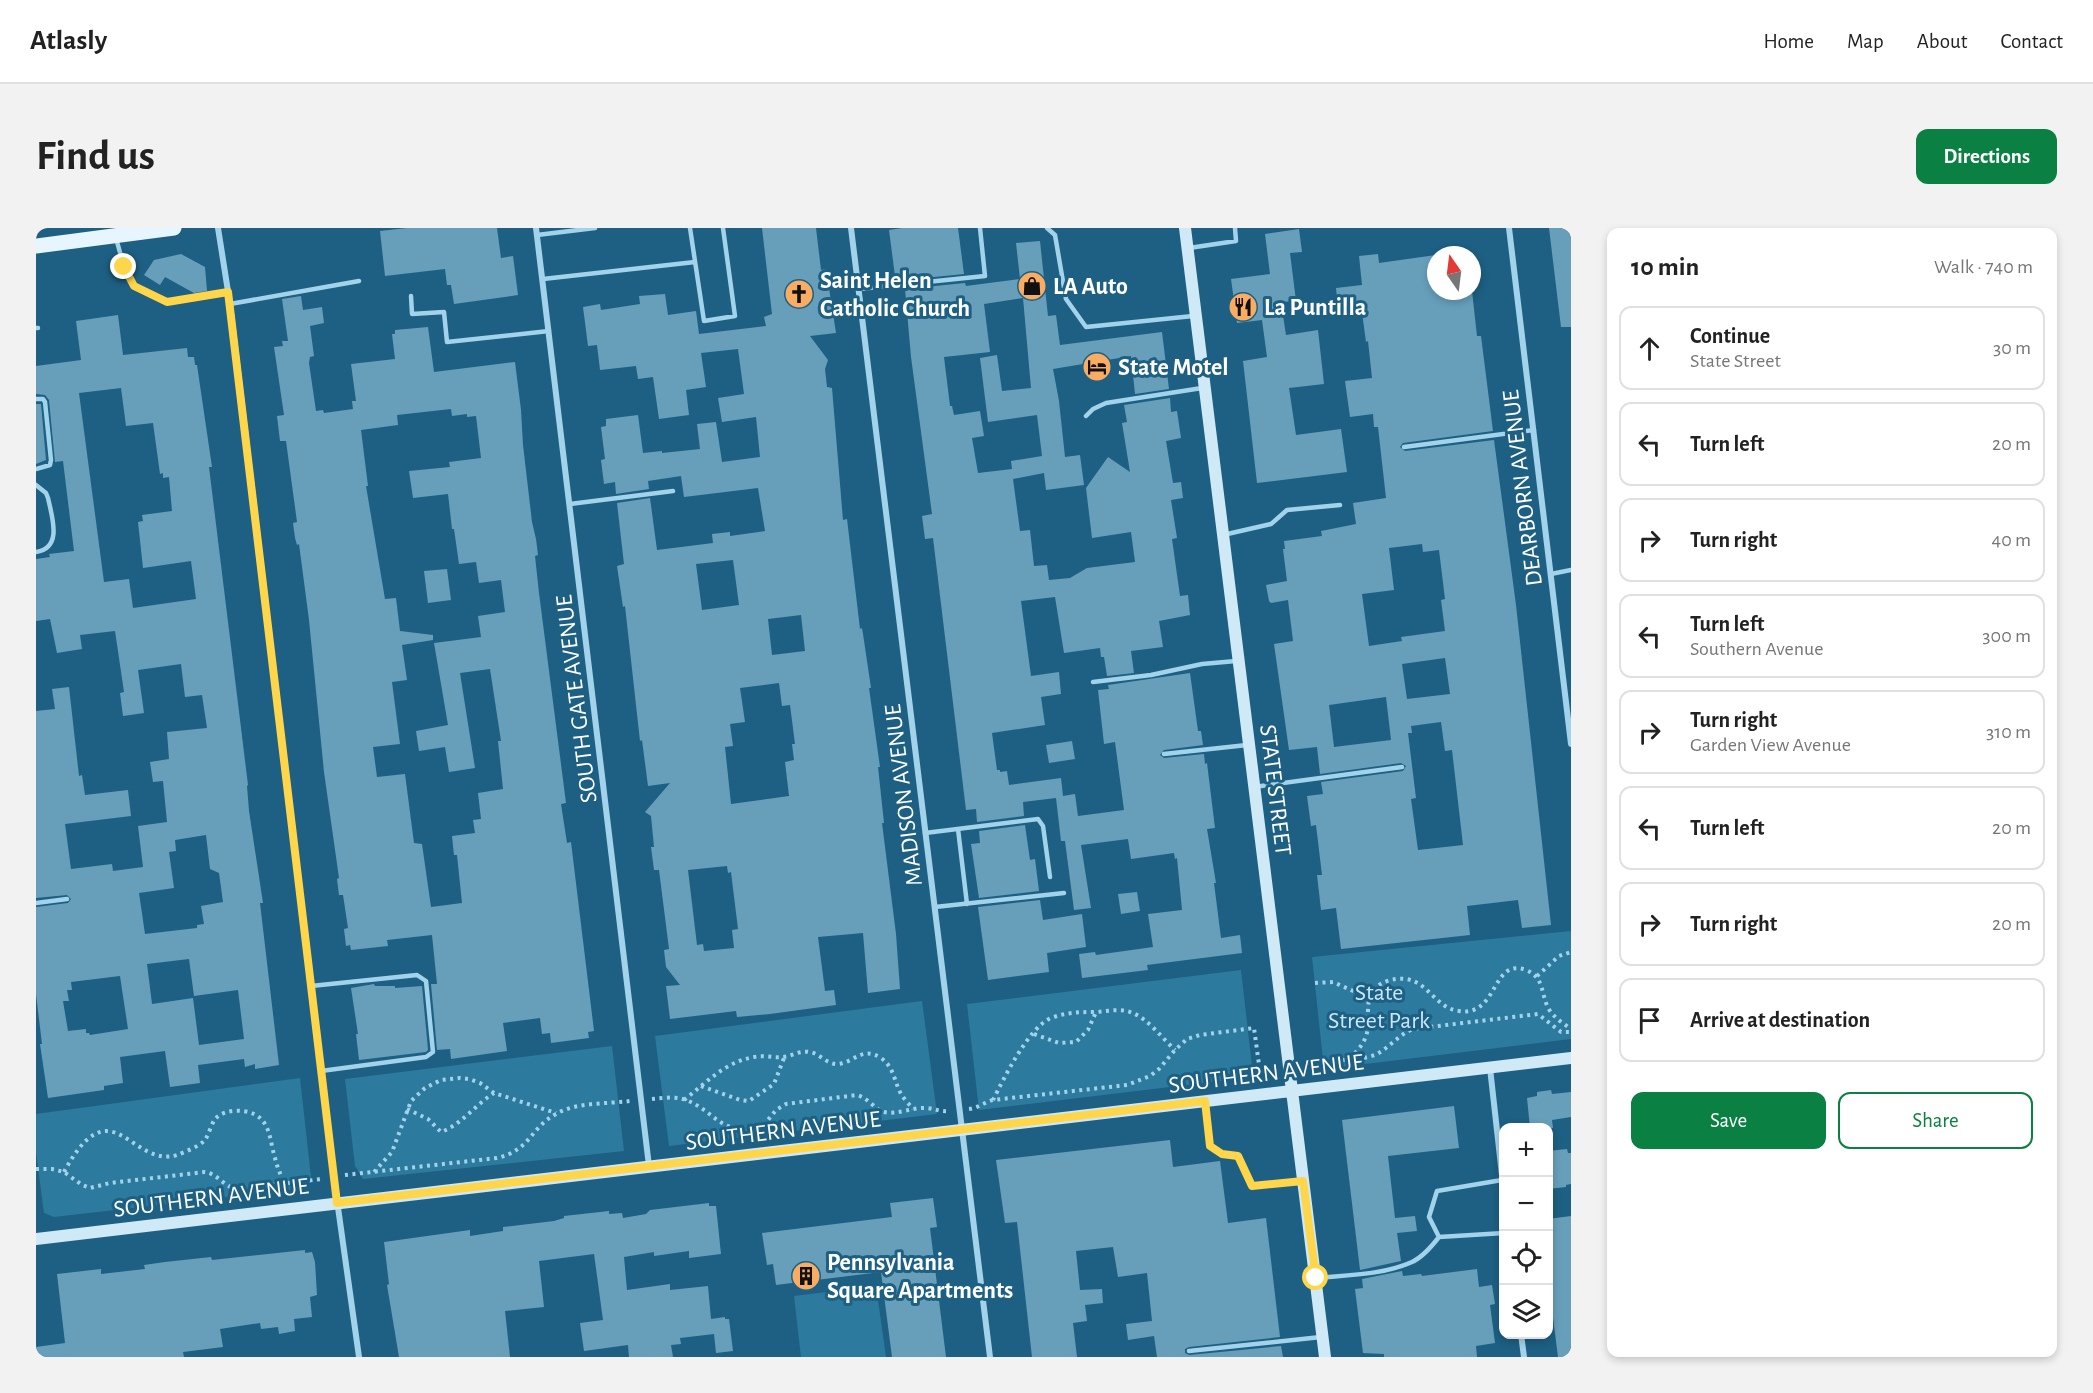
<!DOCTYPE html>
<meta charset="utf-8">
<style>
body{margin:0;font-family:"Alegreya Sans",sans-serif;background:#f2f2f2;color:#222}
.controls{position:absolute;right:18px;bottom:18px;display:grid;overflow:hidden;border-radius:12px;box-shadow:0 3px 9px #0003}
.controls button{width:54px;height:54px;display:grid;place-items:center;padding:0;border:0;border-bottom:2px solid #e0e0e0;background:#fff;color:#222;font:30px sans-serif}
.compass{position:absolute;left:1391px;top:18px;width:54px;height:54px;border-radius:50%;background:#fff;box-shadow:0 3px 9px #0003;rotate:346deg}
.stop{position:absolute;width:18px;height:18px;margin:-14px;border:4px solid #ffd54a;border-radius:50%;background:#fff}
.stop.end{background:#ffd54a;border-color:#fff;box-shadow:0 2px 6px #0008}
.list{margin:0;padding:0;list-style:none}
h2{display:flex;justify-content:space-between;align-items:center;height:78px;margin:0;padding:0 24px;font-size:26px}
h2 small{font-size:20px;font-weight:400;color:#767676}
.list li{display:grid;grid-template-columns:39px 1fr auto;gap:18px;align-items:center;box-sizing:border-box;height:84px;margin:0 12px 12px;padding:0 12px;border:2px solid #e0e0e0;border-radius:12px}
.list b{display:block;font-size:22px;white-space:nowrap}
.list p{margin:0;font-size:20px;white-space:nowrap;color:#767676}
.list em{font-size:20px;font-style:normal;color:#767676}
.actions{display:flex;gap:12px;padding:18px 24px}
.actions a{flex:1;padding:14px 0;border:2px solid #0b8043;border-radius:12px;text-align:center;font-size:21px;color:#0b8043}
.actions .main{background:#0b8043;color:#fff}
.icon{flex:none;width:33px;height:33px;fill:none;stroke:currentColor;stroke-width:2;stroke-linecap:round;stroke-linejoin:round}
.map{position:relative;flex:none;width:1535px;height:1129px;overflow:hidden;border-radius:12px}
header{display:flex;align-items:center;gap:36px;box-sizing:border-box;height:84px;padding:0 30px;background:#fff;border-bottom:2px solid #e0e0e0}
header strong{font-size:28px}
nav{display:flex;gap:33px;margin-inline-start:auto;font-size:21px}
.intro{display:flex;align-items:center;justify-content:space-between;box-sizing:border-box;height:144px;padding:0 36px}
h1{margin:0;font-size:42px}
.button{padding:15px 27px;border-radius:12px;background:#0b8043;color:#fff;font-size:21px;font-weight:700}
main{display:flex;gap:36px;padding:0 36px}
aside{flex:1;background:#fff;border-radius:12px;box-shadow:0 3px 9px #0003}
.map>svg:first-child{display:block}
.green{fill:#2d7a9f}
.building{fill:#679fbb;fill-rule:evenodd}
.lines{fill:none;stroke-linecap:round;stroke-linejoin:round}
.path{stroke:#a3d3ea;stroke-width:4;stroke-dasharray:3 4.5;stroke-linecap:butt}
.lane{stroke:#a3d3ea;stroke-width:4.5}
.street{stroke:#a3d3ea;stroke-width:6}
.secondary{stroke:#cfe9f7;stroke-width:12}
.primary{stroke:#e7f5fe;stroke-width:15}
.route{stroke:#ffd54a;stroke-width:8}
.labels{text-anchor:middle;stroke-width:6;stroke-linejoin:round;paint-order:stroke}
.poi-label{font-size:24px;font-weight:bold;fill:#fff;stroke:#1d6083;text-anchor:start}
.street-label{font-size:24px;fill:#fff;stroke:#1d6083}
.park-label{font-size:24px;fill:#c8e8f7;stroke:#1d6083}
</style>
<header>
<strong>Atlasly</strong>
<nav><a>Home</a><a>Map</a><a>About</a><a>Contact</a></nav>
</header>
<div class="intro"><h1>Find us</h1><a class="button">Directions</a></div>
<main>
<div class="map">
<svg width="1535" height="1129" viewBox="0 0 1535 1129">
<rect width="100%" height="100%" fill="#1d6083"/>
<path class="green" d="M1535 703V811L1288 841 1276 729Z
M1205 742 1216 838 1209 850 943 882 931 776Z
M886 773 901 886 633 918 619 808Z
M576 818 588 923 327 951 319 938 309 851Z
M264 850 275 949 270 960 18 989 8 985 0 924V886Z
M840 1058 850 1129H765L758 1068Z"/>
<path class="building" d="M371 0H461L465 30 477 28 482 67 418 76 415 57H411L409 41 349 48 344 3Z
M726 0H780L785 42 790 41 800 105 774 108 792 132 789 141 791 159 796 160 807 292 811 291 824 401 826 400 827 406 835 460H833L844 539H842L848 595H846L860 706 864 761 832 765 827 705 782 709 789 763 798 762 800 777 734 786 701 789 700 783 634 791 630 758 644 757 630 739 628 722 633 721 623 642H618L615 619H618L615 588 609 584 634 555 612 558 606 512 604 513 589 378 587 379 581 338 588 336 581 275 614 270 621 322 677 315 676 306 694 304V308L729 303 722 260 648 269 645 248 612 253 613 261 580 266 579 254 568 256 565 232 569 231 565 199 570 198V191L602 187 607 225 626 223V225L664 221 661 196 680 194 686 234 724 229 720 189 686 194 682 170 708 166 702 121 665 125 670 159 650 162 653 187 623 191 617 149 602 151 600 138 564 142 561 117 552 118 547 79 564 76 565 82 604 76 603 68 629 66 632 87 660 83 663 106 730 98 728 89 736 86ZM697 332 703 377 666 382 660 336ZM765 387 769 423 736 427 732 391ZM743 455 746 478 754 477 759 516H756L758 532 749 534 753 568 695 576 689 519 697 518 694 496 709 494 704 460ZM691 638 692 645 695 644 702 701 696 702 698 720 668 723 667 716 661 717 652 642Z
M866 0H922L928 46 868 52 867 47 859 48 853 2Z
M1513 0H1535V99H1525Z
M1263 1 1266 24 1254 25 1260 73 1245 74 1250 107 1282 102 1288 156 1253 160 1260 207 1305 201 1311 244 1221 255 1207 133 1231 129 1226 92 1201 95 1195 51 1234 46 1229 6Z
M1004 13 1012 88 1020 87 1024 117 1126 104 1133 161 1099 166 1095 128 1017 141 1023 173 1029 229 1044 227 1048 257 1010 262 1008 245 977 251 984 303 994 302 998 338 1011 337 1013 352 1034 350 1051 340 1099 334 1095 304 1056 310 1050 260 1072 229 1094 244 1086 195 1091 194 1088 177 1134 170 1135 184 1141 183 1145 210 1130 213 1137 255 1145 254 1147 270 1135 272 1141 310 1136 311 1144 368 1152 367 1154 387 1123 393 1127 419 1095 423 1098 445 1071 448 1068 429H1065L1064 420 1028 425 1019 369 985 373 995 448 1023 444 1025 466 1005 469 1009 497 956 505 961 542H964V544L971 543 973 557 1025 550 1027 568 1039 566 1042 588 1088 582 1079 514 1068 516 1062 462 1073 461 1072 457 1154 445 1162 503H1165L1167 517 1128 522 1124 527 1128 530 1168 526 1169 536 1171 535 1179 600 1171 601 1180 655H1178L1185 710 1204 707 1206 725 1111 737 1112 742 1046 750 1043 726 1059 724 1060 727 1117 719 1112 686 1146 682 1141 630 1139 631 1138 625 1095 631 1092 611 1045 617 1055 680 1038 682 1029 613H1025L1020 570 987 574 988 588 941 594 940 581 930 582 897 310 889 311 886 288 896 286 875 129 869 61 929 55 930 58 984 51 980 15ZM987 70 995 160 966 163 961 127 944 130 952 194 1001 187 1006 228 975 233 976 241 942 245 936 210 948 208 944 183 918 187 916 178H914L908 129 954 124 948 76Z
M145 26 169 39 171 63 158 65 129 49 124 57 108 47 118 32Z
M1342 26 1343 35 1400 27V63H1436L1441 108H1445L1457 203 1367 215 1364 219 1369 223 1458 212 1480 377 1515 697 1486 700 1482 672 1431 678 1434 707 1305 721 1300 680 1285 682 1281 647H1286L1280 597 1275 598 1271 568 1287 566 1285 554 1367 543 1370 538 1365 535 1284 546 1281 519 1253 522 1238 416 1257 413 1252 372 1235 375 1233 373 1230 357 1251 353 1247 321H1249L1248 313 1286 308 1285 303 1320 296 1317 275 1350 270 1342 199H1338L1337 186 1314 189 1309 153 1336 150 1332 113 1330 114 1325 77 1302 80 1300 60 1326 57 1323 28ZM1386 316 1387 324 1403 322 1409 371 1405 372 1409 403 1365 409 1366 413 1333 418 1326 366 1358 362 1353 320ZM1409 430 1414 466 1371 471 1366 436ZM1350 469 1355 512 1298 519 1293 477ZM1405 494 1409 523 1416 522 1427 617 1382 622 1375 571 1380 570 1372 505H1376L1375 498Z
M265 68 267 82 286 79 288 95 274 98 278 128 274 129 273 135 280 183 287 182 288 185 317 181 316 173H320L315 136 359 131 356 106H359V102L392 99 398 144 479 134 485 182 487 217 496 294 500 311 502 327 499 328 503 365 530 575 525 576 531 615 535 614 558 803 552 804 553 810 515 815 514 805 506 806 504 790 467 795 471 823 415 831 414 821 401 822 395 756H401L396 707 351 712 352 718 315 722 314 717 310 718 308 701 312 700 307 667H303L301 651 303 650 288 544 273 392 263 316 261 317 259 310 257 295 261 294 250 213H244L241 188 248 187 238 119 247 118 246 113H252L246 71ZM415 181 416 188 431 186V189L440 188 445 230 413 234 414 239 373 243 377 270 412 266 416 301H418L423 336 440 334 443 355 465 352 469 384 442 388 445 409 398 415 412 497 380 503 383 523 409 519 413 544 439 540 424 445 454 441 465 513H462L467 561 442 565 445 591 437 592 439 605 416 608 418 627H421L426 675 395 679 386 616 378 615 369 546 341 549 337 519 364 516 356 454 371 452 366 417 397 412V407L364 403 360 370 349 371 330 258H332L325 202 362 197 361 187Z
M82 87 87 127 151 120 152 129H158L159 137H161L176 239H173L212 557 211 558 213 583 227 675H224L243 837 219 841V836L209 839 208 831 162 837 164 855 134 859 129 823 84 829 87 855 68 858V862L12 870 4 816H6L0 766V679L32 675 35 671 31 667 0 670V483L19 481 16 461 33 459 43 548 46 547 49 567 92 562 95 588 29 596 35 641 76 636 77 643 107 639 102 598 131 594 127 553 117 554 114 534 133 531 131 504 171 500 166 467 149 469 145 436 102 442 108 485 87 488 84 465 88 464 79 403 44 407 46 421 21 425 14 391 0 393V331L14 329 13 326 38 323 27 233 19 234 13 172 9 167 0 166V138L45 132 40 93ZM85 160 90 198 117 195 124 246 127 245V250L133 249 136 283 106 287 107 293 102 294 107 340 155 333 160 371 97 380 93 351 68 354 43 165ZM170 607 174 641 183 645 187 674 165 678 168 696 161 697V700L109 706 103 665 138 660 133 624 140 623 139 612ZM153 731 158 768 202 762 208 811 163 817 157 770 116 776 111 736ZM84 748 92 801 54 807 53 805H50V801L32 803 27 773H33L31 762H36L35 754Z
M0 176H5L10 232 0 236Z
M411 341 415 372 392 375 388 343Z
M1036 513 1039 531 1013 535 1010 517Z
M989 597 994 632 999 631 1003 663 943 670 935 616 944 615 943 603Z
M1101 664 1104 683 1085 686 1082 666Z
M1004 672 1007 692 1046 686 1050 719 1011 725 1013 744 952 752 942 679Z
M338 756 339 758H359V760L386 758 392 822 390 824 323 832 320 806H322L315 760Z
M1515 862 1516 866 1535 864V889L1516 892 1517 900H1494L1491 870 1501 868V864Z
M1418 878 1423 920 1352 928 1359 990 1379 988 1381 1003 1361 1005 1365 1033 1324 1042 1306 892Z
M1134 912 1137 939 1184 933 1192 995 1230 990 1244 1109 1153 1119 1149 1121V1125L1153 1127 1245 1118 1247 1129H1121L1118 1108 1092 1112 1090 1096 1116 1093 1111 1045 1082 1049 1077 1019 1040 1023 1044 1062 1066 1061 1067 1075 1049 1077 1051 1093 1037 1095 1041 1129H996L981 994 969 995 960 932Z
M1531 921 1532 925H1535V956L1530 957V959L1512 961V923Z
M897 970 901 999 894 1000 910 1129H856L845 1044 740 1057 737 1036 731 1037 726 1005 856 989 854 975Z
M673 975V978H680L685 1026 653 1030V1023L618 1028V1024L588 1029 591 1062 634 1056V1062L672 1058 675 1091 689 1089V1091H693L697 1123 680 1125 678 1106 644 1110 645 1116 635 1117 637 1129H593L592 1117 548 1123 544 1095 567 1092 558 1026 503 1033 508 1079 469 1083 474 1129H363L351 1057 353 1056 348 1014 434 1002V1008L467 1003V999L518 993 528 990V988L573 983V986L586 985 587 990 610 986 614 982Z
M1535 988V1129H1522L1512 1050V991Z
M269 1022V1025L276 1024 279 1034 281 1067 274 1069 276 1089 258 1091 259 1103 243 1106 242 1099 225 1101 224 1095 184 1101 187 1119 147 1124 148 1129H0V1119L29 1115 21 1046 65 1041V1046L109 1041 108 1037 129 1034 175 1029 176 1032Z
M1441 1041 1443 1059 1456 1057 1459 1076 1454 1077 1459 1115 1440 1118 1441 1129H1348V1126L1327 1125 1319 1061 1327 1060 1326 1051 1366 1043 1367 1048 1385 1046 1386 1048Z"/>
<g class="lines">
<path class="path" d="M1501 748 1523 728 1535 724
M1279 755 1297 754 1333 770
M998 806 1023 815 1040 814 1052 802 1060 784
M1314 831C1320 824 1327 817 1330 808 1336 792 1326 774 1340 760 1345 754 1353 752 1360 751 1391 747 1397 780 1423 783 1463 789 1455 729 1490 742 1510 750 1504 768 1514 783 1520 791 1528 796 1535 801
M1284 838C1301 829 1323 834 1341 826 1354 819 1362 807 1377 801L1502 786 1525 804H1535
M665 858 704 872 713 873 738 856 748 830
M616 871C627 870 639 868 650 872 681 884 686 911 728 897L740 882 750 876 821 867C834 871 839 882 848 884 861 887 877 879 891 880 899 881 905 884 914 883
M648 872C671 854 689 834 718 829 728 827 737 830 746 829 755 829 763 822 773 824 784 825 791 837 802 836 819 834 826 818 845 830 858 839 858 853 865 866 868 871 873 876 877 881
M957 872C968 850 993 799 1015 790 1031 784 1045 784 1061 784 1073 783 1085 780 1097 785 1113 792 1126 810 1139 822
M371 881 392 891 405 904C425 897 440 876 458 865
M933 881C942 880 949 874 957 872L1091 857 1114 848 1123 841 1139 822 1151 811 1164 807 1218 800 1224 844
M0 941H16L28 944 46 957 54 960 74 955 169 944C182 946 188 959 201 961L286 951
M28 944C76 855 95 941 141 927 149 924 164 918 169 912 173 906 175 897 179 891 188 881 207 881 218 886 235 894 234 915 239 930 241 939 245 947 248 956
M338 944 356 924 375 873 389 860 405 852 424 850 433 851 444 855 458 865 520 885
M309 947 461 930C495 922 494 900 520 886 540 874 571 876 594 873"/>
<path class="lane" d="M654 0 668 93 699 88 687 0
M1011 0 1019 7 1030 71 1050 99 1157 88
M501 7 559 0
M80 10 88 39 97 58 117 68 131 74 192 64
M1153 20 1200 13 1199 0
M507 51 659 34
M823 61 949 48 944 0
M375 68 376 86 408 84 411 114 513 103
M194 76 323 53
M0 100H2
M0 171H7L9 174 15 232 14 237 0 241
M1050 188 1057 181 1070 175 1166 160
M1368 219 1498 202
M0 257 10 265 12 270C16 289 27 320 0 324
M534 276 637 263
M1187 307 1235 296 1251 282 1304 277
M1515 346 1535 342
M1057 454 1115 447 1166 436 1200 433
M1128 526 1211 517
M1218 559 1366 539
M922 601 931 676
M889 605 1002 591 1007 598 1014 649
M0 675 31 671
M899 679 1028 665
M275 758 381 747 390 753 397 824 390 829 285 843
M1169 876 1174 918 1186 925 1202 928 1216 958 1267 953
M1466 952 1401 963 1393 989 1403 1009 1468 1005
M1280 1050C1311 1047 1347 1047 1376 1034 1387 1029 1396 1018 1403 1009
M1153 1123 1285 1109"/>
<path class="street" d="M182 0 194 76 298 951 323 1129
M500 0 613 938
M815 0 954 1129
M1473 0 1535 516
M1454 840 1468 965
M1485 1106 1488 1129"/>
<path class="secondary" d="M1149 0 1289 1129
M0 1011 1535 830"/>
<path class="primary" d="M0 18 138 0"/>
</g>
<g class="lines">
<path class="route" d="M88 39 98 58 131 74 192 64 301 975 1169 873 1174 918 1186 926 1202 928 1216 958 1267 953 1280 1050"/>
</g>
<defs>
<g id="shop-disc" transform="scale(1.5)"><circle r="9.5" fill="#f9ac62" stroke="#1d6083"/><path d="M-5-2.5h2.3a2.7 3.5 0 0 1 5.4 0H5L5.5 6h-11ZM-1.5-2.5h3a1.5 2.3 0 0 0-3 0Z" fill="#111"/></g>
<g id="church-disc" transform="scale(1.5)"><circle r="9.5" fill="#f9ac62" stroke="#1d6083"/><path d="M-1.2-6h2.4v3.5h3.3v2.4h-3.3V6h-2.4V-.1h-3.3v-2.4h3.3Z" fill="#111"/></g>
<g id="restaurant-disc" transform="scale(1.5)"><circle r="9.5" fill="#f9ac62" stroke="#1d6083"/><path d="M-5-6h1v4h1v-4h1v4h1v-4h1v5L-1.5 .5V6h-2V.5L-5-1ZM5-6V6H3V1.5H1.5Q1.5-4 5-6Z" fill="#111"/></g>
<g id="hotel-disc" transform="scale(1.5)"><circle r="9.5" fill="#f9ac62" stroke="#1d6083"/><path d="M-6-4.5h1.5V1H6V5H4.5V3h-9V5H-6ZM-4 0a1.8 1.8 0 1 1 3.6 0ZM.5 0V-2.5h3Q6-2.5 6 0Z" fill="#111"/></g>
<g id="building-disc" transform="scale(1.5)"><circle r="9.5" fill="#f9ac62" stroke="#1d6083"/><path d="M-4-6H4V6H1V3H-1V6H-4ZM-2.5-4.3h1.7v1.8h-1.7ZM.8-4.3h1.7v1.8H.8ZM-2.5-1h1.7V.8h-1.7ZM.8-1h1.7V.8H.8Z" fill="#111"/></g>
</defs>
<g fill-rule="evenodd">
<use href="#shop-disc" x="996" y="58"/>
<use href="#church-disc" x="763" y="66"/>
<use href="#restaurant-disc" x="1207" y="79"/>
<use href="#hotel-disc" x="1061" y="139"/>
<use href="#building-disc" x="770" y="1048"/>
</g>
<g class="labels">
<g class="poi-label">
<text x="784" y="60">Saint Helen<tspan x="784" dy="28">Catholic Church</tspan></text>
<text x="1017" y="66">LA Auto</text>
<text x="1228" y="87">La Puntilla</text>
<text x="1082" y="147">State Motel</text>
<text x="791" y="1042">Pennsylvania<tspan x="791" dy="28">Square Apartments</tspan></text>
</g>
<g class="street-label">
<text transform="translate(1486 260) rotate(-97)" y="8">DEARBORN AVENUE</text>
<text transform="translate(540 471) rotate(-97)" y="8">SOUTH GATE AVENUE</text>
<text transform="translate(1240 562) rotate(83)" y="8">STATE STREET</text>
<text transform="translate(867 567) rotate(-97)" y="8">MADISON AVENUE</text>
<text transform="translate(1230 845) rotate(-7)" y="8">SOUTHERN AVENUE</text>
<text transform="translate(747 902) rotate(-7)" y="8">SOUTHERN AVENUE</text>
<text transform="translate(175 969) rotate(-7)" y="8">SOUTHERN AVENUE</text>
</g>
<g class="park-label">
<text x="1343" y="772">State<tspan x="1343" dy="28">Street Park</tspan></text>
</g>
</g>
</svg>
<div class="controls">
<button>+</button>
<button>−</button>
<button><svg class="icon" aria-label="locate" viewBox="0 0 24 24"><circle cx="12" cy="12" r="6"/><path d="M12 2v4M12 18v4M2 12h4M18 12h4"/></svg></button>
<button><svg class="icon" aria-label="layers" viewBox="0 0 24 24"><path d="M12 4l9 5-9 5-9-5zM3 14l9 5 9-5"/></svg></button>
</div>
<svg class="compass" viewBox="-18 -18 36 36"><path d="M0-13l5 13h-10z" fill="#e53935"/><path d="M0 13l5-13h-10z" fill="#767676"/></svg>
<div class="stop" style="left:1280px;top:1050px"></div>
<div class="stop end" style="left:88px;top:39px"></div>
</div>
<aside>
<h2>10 min<small>Walk · 740 m</small></h2>
<ul class="list">
<li><svg class="icon" aria-label="ahead" viewBox="0 0 24 24"><path d="M12 20V5M6 11l6-6 6 6"/></svg><div><b>Continue</b><p>State Street</p></div><em>30 m</em></li>
<li><svg class="icon" aria-label="left" viewBox="0 0 24 24"><path d="M17 20v-9H6M10 6l-5 5 5 5"/></svg><div><b>Turn left</b></div><em>20 m</em></li>
<li><svg class="icon" aria-label="right" viewBox="0 0 24 24"><path d="M7 20v-9h11M14 6l5 5-5 5"/></svg><div><b>Turn right</b></div><em>40 m</em></li>
<li><svg class="icon" aria-label="left" viewBox="0 0 24 24"><path d="M17 20v-9H6M10 6l-5 5 5 5"/></svg><div><b>Turn left</b><p>Southern Avenue</p></div><em>300 m</em></li>
<li><svg class="icon" aria-label="right" viewBox="0 0 24 24"><path d="M7 20v-9h11M14 6l5 5-5 5"/></svg><div><b>Turn right</b><p>Garden View Avenue</p></div><em>310 m</em></li>
<li><svg class="icon" aria-label="left" viewBox="0 0 24 24"><path d="M17 20v-9H6M10 6l-5 5 5 5"/></svg><div><b>Turn left</b></div><em>20 m</em></li>
<li><svg class="icon" aria-label="right" viewBox="0 0 24 24"><path d="M7 20v-9h11M14 6l5 5-5 5"/></svg><div><b>Turn right</b></div><em>20 m</em></li>
<li><svg class="icon" aria-label="arrive" viewBox="0 0 24 24"><path d="M6 21V4h12l-3 4 3 4H6"/></svg><div><b>Arrive at destination</b></div></li>
</ul>
<div class="actions"><a class="main">Save</a><a>Share</a></div>
</aside>
</main>
